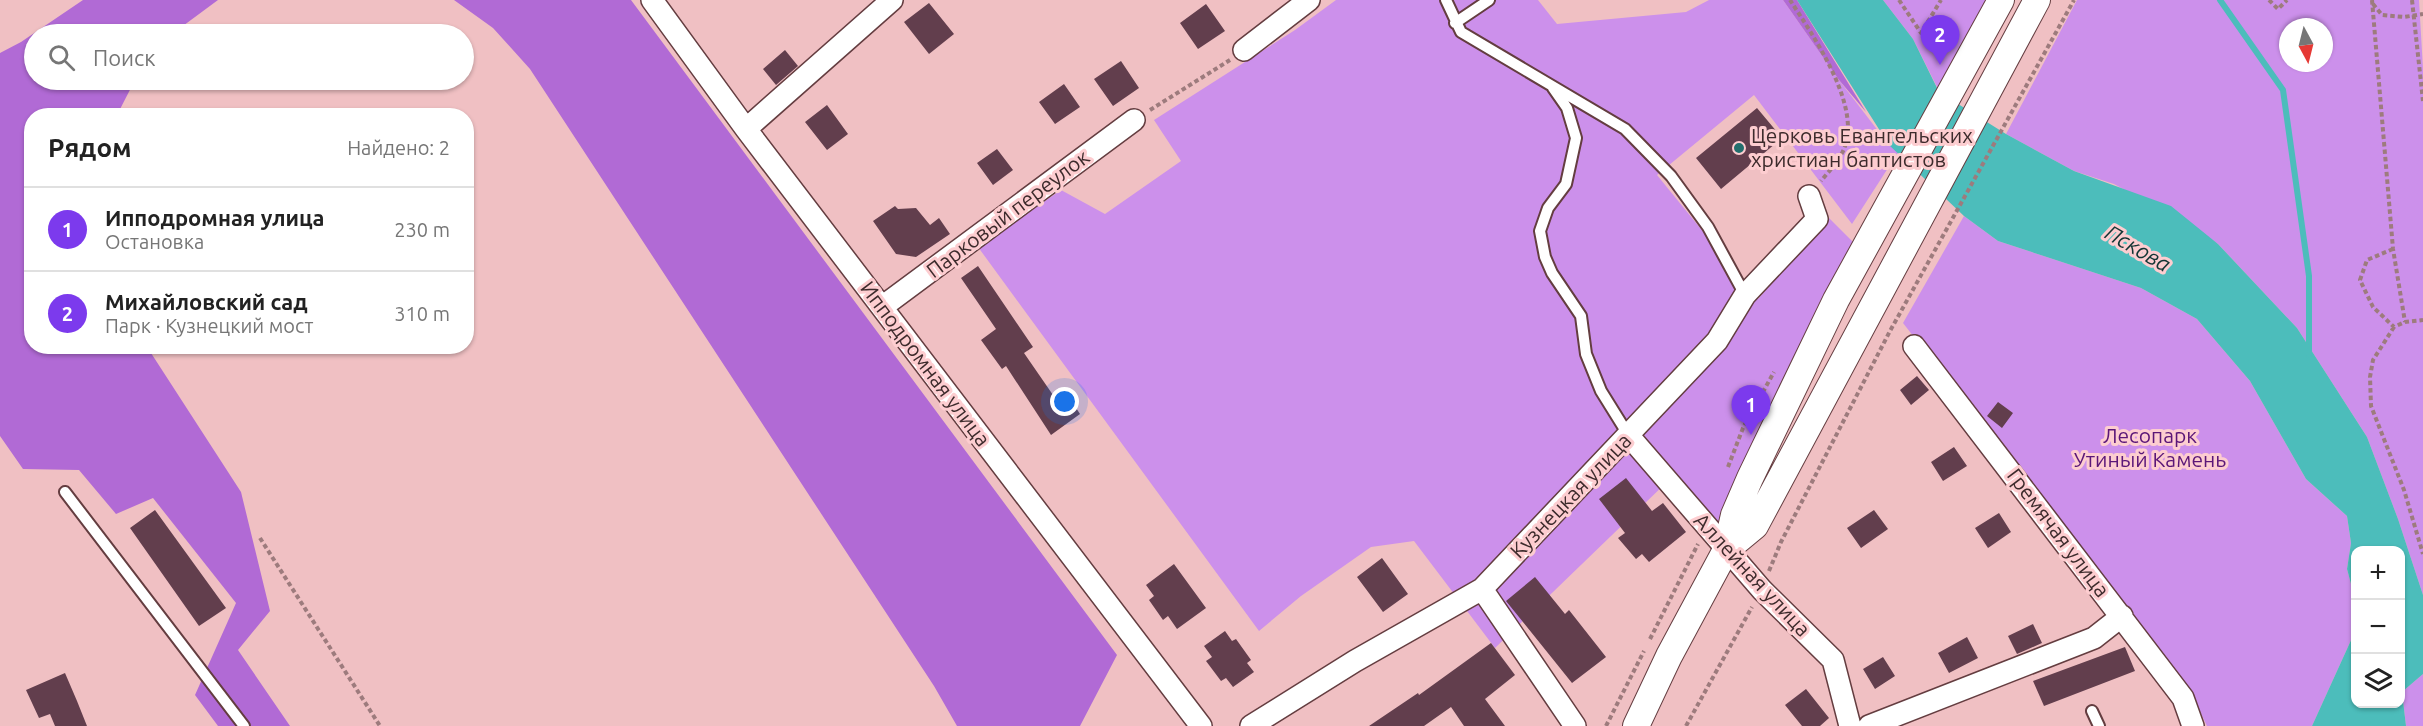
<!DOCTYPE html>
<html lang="ru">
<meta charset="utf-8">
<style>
body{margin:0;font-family:Ubuntu,sans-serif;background:#f6f6f6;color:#222}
.controls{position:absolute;right:18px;bottom:18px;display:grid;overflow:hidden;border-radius:12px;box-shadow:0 2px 4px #0004}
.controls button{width:54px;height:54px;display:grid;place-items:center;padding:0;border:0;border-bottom:2px solid #e0e0e0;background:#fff;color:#222;font:30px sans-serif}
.compass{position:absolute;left:2279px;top:18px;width:54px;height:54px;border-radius:50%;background:#fff;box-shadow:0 2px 4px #0004;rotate:173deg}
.you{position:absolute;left:1065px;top:402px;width:21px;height:21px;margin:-15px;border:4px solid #fff;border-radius:50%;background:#1a73e8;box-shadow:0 0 0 9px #1a73e833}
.badge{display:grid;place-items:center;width:39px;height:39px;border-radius:50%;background:#7c3aed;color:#fff;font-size:20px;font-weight:700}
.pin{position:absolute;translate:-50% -50px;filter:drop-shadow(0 2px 3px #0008)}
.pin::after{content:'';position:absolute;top:32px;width:21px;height:18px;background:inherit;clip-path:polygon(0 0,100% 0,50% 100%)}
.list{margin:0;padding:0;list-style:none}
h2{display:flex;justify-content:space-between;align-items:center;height:78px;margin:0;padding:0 24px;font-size:26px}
h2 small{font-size:20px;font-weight:400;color:#767676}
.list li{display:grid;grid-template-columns:39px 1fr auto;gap:18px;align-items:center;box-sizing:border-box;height:84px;padding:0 24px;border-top:2px solid #e0e0e0}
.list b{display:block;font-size:22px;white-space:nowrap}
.list p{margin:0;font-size:20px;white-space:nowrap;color:#767676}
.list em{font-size:20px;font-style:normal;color:#767676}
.icon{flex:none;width:33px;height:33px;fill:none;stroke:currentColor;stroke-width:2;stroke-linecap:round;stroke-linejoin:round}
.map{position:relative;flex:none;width:2423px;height:726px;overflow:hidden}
.search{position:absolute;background:#fff;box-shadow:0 2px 4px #0004;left:24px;top:24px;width:450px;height:66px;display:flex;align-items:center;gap:15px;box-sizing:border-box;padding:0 21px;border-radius:33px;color:#767676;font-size:22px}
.panel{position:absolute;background:#fff;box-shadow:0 2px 4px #0004;left:24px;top:108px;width:450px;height:246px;border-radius:24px}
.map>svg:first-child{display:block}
.green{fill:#cc90eb;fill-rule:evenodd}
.forest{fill:#b16ad5}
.water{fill:#4cbdbb;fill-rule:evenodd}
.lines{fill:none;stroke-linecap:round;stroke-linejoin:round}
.stream{stroke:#4cbdbb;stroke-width:6}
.building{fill:#623e4d}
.service-casing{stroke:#643d40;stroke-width:14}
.minor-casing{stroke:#643d40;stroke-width:24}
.tertiary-casing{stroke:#643d40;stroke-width:28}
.path{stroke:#9d7b7d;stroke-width:4;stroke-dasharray:4.5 3;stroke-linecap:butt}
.service{stroke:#fff;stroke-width:10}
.minor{stroke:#fff;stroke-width:21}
.tertiary{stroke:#fff;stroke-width:26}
.poi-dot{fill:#236f6d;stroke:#fdcdd0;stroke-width:2}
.labels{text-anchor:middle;stroke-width:6;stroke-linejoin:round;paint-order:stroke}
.poi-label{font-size:21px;fill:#3d2b2c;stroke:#fdcdd0;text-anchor:start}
.street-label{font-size:21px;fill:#3d2b2c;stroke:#fdcdd0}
.park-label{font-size:21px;fill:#5b1678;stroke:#fdcdd0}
.water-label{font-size:22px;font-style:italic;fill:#133534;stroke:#fdcdd0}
</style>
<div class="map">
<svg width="2423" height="726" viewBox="0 0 2423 726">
<rect width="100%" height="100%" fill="#f0c0c3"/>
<path class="green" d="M1336 0H1538L1557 24 1686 12 1709 0H1783L1839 80 1889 145 1899 151 1852 224 1754 95 1657 175 1758 299 1829 218 1854 243 1715 528 1669 480 1495 648 1414 541 1371 547 1301 596 1259 631 978 247 1061 190 1105 214 1181 161 1154 120 1295 30Z
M1883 0H1990L1939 91 1913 39Z
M2077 0H2419L2423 69V595L2398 519 2367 437 2297 328 2218 244 2200 231 2114 184 2074 171 2006 134ZM2288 27H2324V63H2288Z
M1964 216 1998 241 2141 288 2197 319 2250 381 2306 479 2347 516 2351 543 2347 569 2355 599 2352 638 2312 726H2207L2192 695 1903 323Z
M2423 674V726H2406L2402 692Z"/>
<path class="forest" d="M83 0H218L172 34H34V80H135L117 115 32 116V346L146 347 151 353 241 492 270 611 238 650 290 726H218L195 695 236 603 153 498 116 514 79 470 23 469 0 436V53L21 42Z
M454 0H631L1117 655 1080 726H957L934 686 530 69 493 28Z
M1783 0H1797L1866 112 1839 80Z"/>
<path class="water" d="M1797 0H1883L1913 39 1939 92 2006 134 2074 171 2171 206 2218 244 2297 328 2367 437 2398 519 2423 595V674L2402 692 2406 726H2312L2352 638 2355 599 2347 569 2351 543 2347 516 2306 479 2250 381 2197 319 2141 288 1998 241 1964 216 1889 145ZM2356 550H2400V704H2356Z"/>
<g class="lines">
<path class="stream" d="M2220 0 2283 90 2309 276V355"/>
</g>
<path class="building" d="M929 3 954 34 929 54 904 22Z
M1206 4 1225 31 1198 49 1180 23Z
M785 50 798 66 776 85 763 69Z
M1121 61 1139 88 1113 106 1094 79Z
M1064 84 1080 107 1055 124 1039 102Z
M827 105 848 134 827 150 805 122Z
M1757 108 1782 138 1721 189 1696 158Z
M997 149 1013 170 993 185 977 163Z
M895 206 898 209 916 208 930 225 939 218 950 234 916 257 896 254 873 221Z
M978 266 1033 347 1024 353 1053 395 1063 388 1080 414 1051 435 1006 366 1002 369 981 340 996 329 961 278Z
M1917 376 1929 390 1911 405 1900 390Z
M1998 402 2013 413 2002 428 1987 416Z
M1954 447 1967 466 1943 481 1931 462Z
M1626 478 1652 511 1663 503 1686 532 1649 562 1642 554 1636 559 1618 538 1625 533 1599 499Z
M155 510 226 608 199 626 130 528Z
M1874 510 1888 529 1861 548 1847 528Z
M1999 513 2011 532 1988 548 1975 528Z
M1382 558 1408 594 1383 612 1357 577Z
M1174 564 1206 608 1177 629 1168 616 1163 620 1149 600 1154 596 1146 585Z
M1535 577 1565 614 1569 610 1606 657 1572 683 1506 601Z
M2033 624 2042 643 2017 654 2008 636Z
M1225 631 1232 641 1236 639 1251 660 1247 663 1254 672 1233 687 1226 678 1221 681 1206 661 1212 657 1204 646Z
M1967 637 1978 658 1949 673 1938 653Z
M1491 643 1515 675 1485 699 1505 726H1464L1451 707 1424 726H1369L1418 693 1419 695Z
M2125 647 2135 671 2044 706 2033 681Z
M1883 657 1895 676 1875 689 1863 669Z
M65 673 77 701 87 726H55L50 714 39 718 26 690Z
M1806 689 1829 718 1820 726H1802L1785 705Z"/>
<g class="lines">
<g class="service-casing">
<path id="service" d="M1446 0 1461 32 1625 129 1671 176 1708 227 1745 295
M1455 23 1489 0
M1553 88 1567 108 1576 138 1566 184 1548 208 1540 231 1545 257 1552 273 1581 316 1586 354 1601 391 1629 436
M65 492 244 726
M2092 711 2099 726"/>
</g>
<g class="minor-casing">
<path id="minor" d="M652 0 746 129 1201 726
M1244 50 1309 0
M746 129 892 0
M882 307 1134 120
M1914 346 2183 698 2193 726
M1629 436 1762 590 1833 660 1850 726
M1482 589 1575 726
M1251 726 1355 661 1482 589 1717 341 1745 295 1817 219 1809 196
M1869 726 2094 638 2122 616"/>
</g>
<g class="tertiary-casing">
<path id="tertiary" d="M1726 550 1755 526 2037 0
M1636 726 1669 656 1726 550 1734 515 1750 478 1836 300 2001 0"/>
</g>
<path class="path" d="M1790 0C1812 34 1858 100 1846 143 1843 156 1830 170 1821 181
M1899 0 1921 33 1941 0
M2269 0 2278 9 2287 0
M2372 0 2393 249 2405 322
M2412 0 2423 101
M2373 4 2382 15 2404 17 2423 14
M1150 110 1230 60
M2393 249 2367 260 2360 280 2373 307 2394 327 2405 322 2423 320
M2394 327 2373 360 2370 377 2371 406 2404 490 2423 554
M1728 467 1743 428 1774 372
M260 538 380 726
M1769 571 1781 542 1890 331 2074 0
M1650 639 1698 544
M1606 726 1644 651
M1686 726 1752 607"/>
<use href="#service" class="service"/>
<use href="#minor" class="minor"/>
<use href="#tertiary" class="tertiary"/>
</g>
<circle class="poi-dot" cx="1739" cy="148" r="6"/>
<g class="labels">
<g class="poi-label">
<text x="1751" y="143">Церковь Евангельских<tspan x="1751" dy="24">христиан баптистов</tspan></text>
</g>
<g class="street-label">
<text transform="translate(1008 214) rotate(-37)" y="7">Парковый переулок</text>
<text transform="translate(925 364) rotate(53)" y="7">Ипподромная улица</text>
<text transform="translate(1571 496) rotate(-46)" y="7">Кузнецкая улица</text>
<text transform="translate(2058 533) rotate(53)" y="7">Гремячая улица</text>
<text transform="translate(1752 575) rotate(47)" y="7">Аллейная улица</text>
</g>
<g class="park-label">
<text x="2150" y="443">Лесопарк<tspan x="2150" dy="24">Утиный Камень</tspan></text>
</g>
<g class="water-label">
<text transform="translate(2138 248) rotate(30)" y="8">Пскова</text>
</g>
</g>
</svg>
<div class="controls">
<button>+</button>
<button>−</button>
<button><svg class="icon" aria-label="layers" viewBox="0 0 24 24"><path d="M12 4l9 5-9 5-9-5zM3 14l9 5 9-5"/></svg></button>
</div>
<svg class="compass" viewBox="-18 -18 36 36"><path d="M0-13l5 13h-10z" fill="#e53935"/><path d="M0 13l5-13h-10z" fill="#767676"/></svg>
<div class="you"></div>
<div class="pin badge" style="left:1751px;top:435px">1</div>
<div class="pin badge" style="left:1940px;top:65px">2</div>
<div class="search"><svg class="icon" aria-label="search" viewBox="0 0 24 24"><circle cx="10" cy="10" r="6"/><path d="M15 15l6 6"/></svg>Поиск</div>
<section class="panel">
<h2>Рядом<small>Найдено: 2</small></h2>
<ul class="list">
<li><span class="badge">1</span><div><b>Ипподромная улица</b><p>Остановка</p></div><em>230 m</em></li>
<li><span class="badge">2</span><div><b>Михайловский сад</b><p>Парк · Кузнецкий мост</p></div><em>310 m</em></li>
</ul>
</section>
</div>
